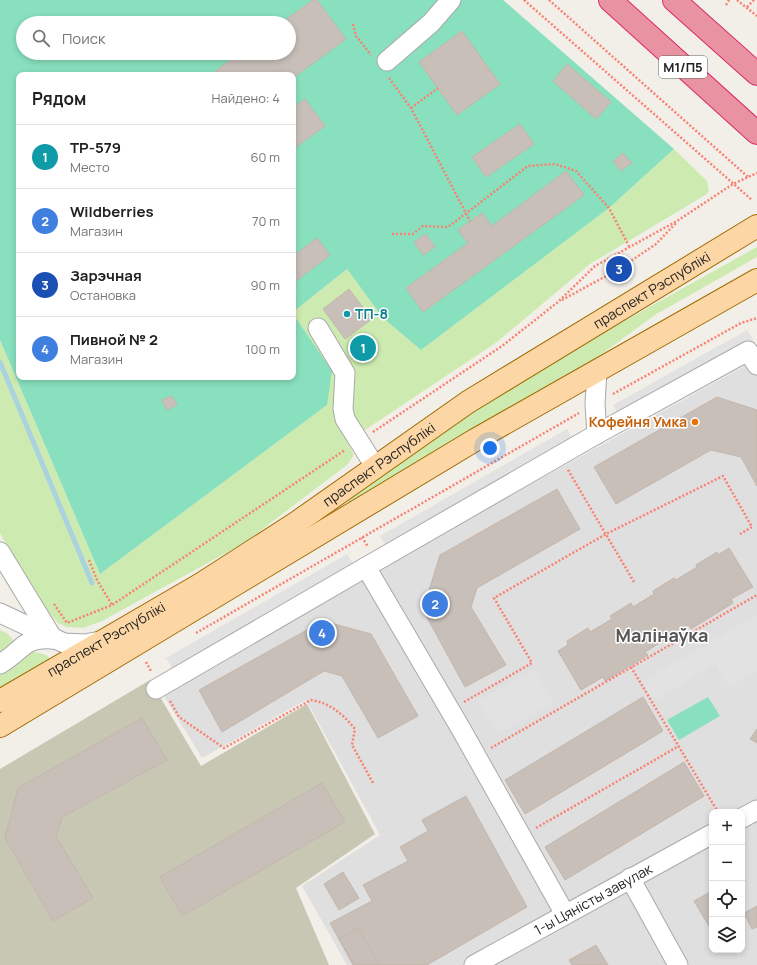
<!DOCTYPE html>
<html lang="ru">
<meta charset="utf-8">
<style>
body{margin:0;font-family:Manrope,sans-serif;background:#f6f6f6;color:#222}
.controls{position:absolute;right:12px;bottom:12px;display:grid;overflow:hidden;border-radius:8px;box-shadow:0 2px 6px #0003}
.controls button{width:36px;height:36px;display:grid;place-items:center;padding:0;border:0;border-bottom:1px solid #e0e0e0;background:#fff;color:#222;font:20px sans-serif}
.you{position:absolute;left:490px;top:448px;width:14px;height:14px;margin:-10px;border:3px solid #fff;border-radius:50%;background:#1a73e8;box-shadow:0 0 0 6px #1a73e833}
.badge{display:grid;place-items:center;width:26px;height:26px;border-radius:50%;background:#d40000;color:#fff;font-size:13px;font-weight:700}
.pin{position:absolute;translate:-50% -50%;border:2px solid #fff;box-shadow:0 1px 4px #0006}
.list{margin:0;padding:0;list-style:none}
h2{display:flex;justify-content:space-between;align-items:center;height:52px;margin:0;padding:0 16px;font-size:17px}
h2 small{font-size:13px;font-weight:400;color:#767676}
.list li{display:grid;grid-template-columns:26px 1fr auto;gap:12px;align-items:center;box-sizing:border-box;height:64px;padding:0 16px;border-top:1px solid #e0e0e0}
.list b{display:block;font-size:15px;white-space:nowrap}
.list p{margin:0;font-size:13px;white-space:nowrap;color:#767676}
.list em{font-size:13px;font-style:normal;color:#767676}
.icon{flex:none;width:22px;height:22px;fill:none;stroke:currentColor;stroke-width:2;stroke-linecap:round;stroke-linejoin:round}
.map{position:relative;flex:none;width:757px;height:965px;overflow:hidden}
.search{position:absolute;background:#fff;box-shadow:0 2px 6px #0003;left:16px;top:16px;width:280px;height:44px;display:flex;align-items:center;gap:10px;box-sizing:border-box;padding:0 14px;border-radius:22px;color:#767676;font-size:15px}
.panel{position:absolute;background:#fff;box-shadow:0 2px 6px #0003;left:16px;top:72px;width:280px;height:308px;border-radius:8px}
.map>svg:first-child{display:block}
.residential{fill:#e0dfdf;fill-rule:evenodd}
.construction{fill:#c7c7b4}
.grass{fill:#cdebb0}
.pitch{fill:#88e0be;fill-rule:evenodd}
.parking{fill:#e2e2e2}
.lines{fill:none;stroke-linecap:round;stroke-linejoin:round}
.stream{stroke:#aad3df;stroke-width:5}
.building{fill:#c7bfb8;stroke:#c4b6ab}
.minor-casing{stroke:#a9a9a9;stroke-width:21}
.major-casing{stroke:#a06b00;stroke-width:24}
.highway-casing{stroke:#dc2a67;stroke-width:24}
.path{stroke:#fa8072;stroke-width:2.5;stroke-dasharray:2 2;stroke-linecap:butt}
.minor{stroke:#fff;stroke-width:19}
.major{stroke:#fcd6a4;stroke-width:22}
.highway{stroke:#e892a2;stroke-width:22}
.culture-dot{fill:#0f9aa8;stroke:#fff;stroke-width:1.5}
.food-dot{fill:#e8710a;stroke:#fff;stroke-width:1.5}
.labels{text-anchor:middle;stroke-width:3;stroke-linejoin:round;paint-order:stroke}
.shield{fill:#fff;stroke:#646464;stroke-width:1}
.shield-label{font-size:13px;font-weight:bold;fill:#222}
.street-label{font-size:14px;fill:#222;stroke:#fff}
.culture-label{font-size:14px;font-weight:bold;fill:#0d838f;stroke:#fff;text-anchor:start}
.food-label{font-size:14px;font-weight:bold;fill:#c56008;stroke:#fff;text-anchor:end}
.district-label{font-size:18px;font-weight:bold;fill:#555;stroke:#fff}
</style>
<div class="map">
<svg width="757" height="965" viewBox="0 0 757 965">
<rect width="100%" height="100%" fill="#f2efe9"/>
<path class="residential" d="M757 359V965H347L302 886 380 835 306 700 202 758 164 696 359 579ZM712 812H742V950H712Z"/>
<path class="construction" d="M150 680 201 766 307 704 375 834 296 888 329 965H0V769Z"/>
<path class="grass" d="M674 149 707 181 709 190 707 194 590 264 497 342 347 442 354 455 347 465 244 543 102 621 83 628 67 627 58 623 34 596 0 533V340L100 574 327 405 293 312 347 269 383 318 421 350 609 208Z
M757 247V257L655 315 584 367 447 443 355 504H349L348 500 453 425 590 340Z
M0 630 8 634 14 641 0 657Z
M31 651 46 655 51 659 0 694V668Z"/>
<path class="pitch" d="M0 0H503L674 149 609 208 421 350 383 318 347 269 293 312V75H19V377H293V314L332 371 327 405 100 574 0 340ZM23 23H289V53H23Z
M708 697 720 716 679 740 667 720Z"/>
<path class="parking" d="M747 330 757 346 622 421 613 405Z
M567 429 576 446 390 553 380 536Z
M347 554 358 572 177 676 166 658Z
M757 615V671L729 687 715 664 654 701 642 681Z
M535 669 553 703 497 734 478 701Z"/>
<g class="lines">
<path class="stream" d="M0 362 92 583"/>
</g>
<path class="building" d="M313 0H317L346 39 293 78V75H210L240 53H289V23H281Z
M462 31 500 84 457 115 419 62Z
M567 64 611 102 596 119 553 81Z
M305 99 325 126 293 149V107Z
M520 124 534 144 486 177 472 157Z
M623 153 632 163 621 171 613 161Z
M566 171 584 195 423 312 406 288 468 243 458 230 482 213 492 226Z
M426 234 435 247 423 255 414 242Z
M317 238 330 255 296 281 293 276V256Z
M349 289 372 319 345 339 323 309Z
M365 333 378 350 361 362 348 346Z
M172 396 177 405 167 410 162 400Z
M717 397 757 410V486L741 457 711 450 616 504 594 467Z
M557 489 580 529 477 588 471 607 506 665 465 687 423 610 440 555Z
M729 548 753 587 731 599 733 603 691 629 689 625 645 652 648 655 605 681 603 677 581 690 558 651 568 645 567 641 588 628 590 632 612 619 610 616 631 603 633 607 654 594 653 591 674 578 676 580 697 567 696 565 717 552 718 555Z
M323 621 371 634 418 716 378 738 342 676 324 671 222 732 199 690Z
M643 697 663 731 525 814 505 780Z
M142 718 167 760 62 817 56 836 93 898 53 921 5 838 18 788Z
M757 729V743L750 739Z
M684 762 704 796 565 880 545 847Z
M322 783 345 822 182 916 160 877Z
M466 796 527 907 427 965H353L330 923 372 901 363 885 408 861 400 847 428 831 422 820Z
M343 872 359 898 339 910 324 884Z
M712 891V927L710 928 694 901Z
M757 906V927L752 929 744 913Z
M358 928 379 965H355L339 939Z
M596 945 608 965H572L569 960Z"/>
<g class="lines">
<g class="minor-casing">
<g id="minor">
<path d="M387 61 431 23 451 0"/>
<path d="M318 328 345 373 343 409 345 419 376 468"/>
<path d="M597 434 595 404 597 371"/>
<path d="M0 552 53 639"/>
<path d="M0 613 64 643 85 644 100 641"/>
<path d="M0 664C23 651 23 636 53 639"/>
<path d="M156 689 366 567"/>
<path d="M742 818 757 810"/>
<path d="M630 878 678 965"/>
<path d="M565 914 461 729 366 567 597 434 748 351 757 365"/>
<path id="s1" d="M474 965 712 834"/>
</g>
</g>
<g class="major-casing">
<g id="major">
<path id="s2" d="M0 701 201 584 296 523 468 402 757 226"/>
<path d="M0 726 475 440 757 280"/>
</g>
</g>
<g class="highway-casing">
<path id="highway" d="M610 0 757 133
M674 0 757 74"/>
</g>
<path class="path" d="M524 0 752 200
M549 0 748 177
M737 0 757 16
M726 5 729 0
M747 7 754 0
M353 24 356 36 371 55
M389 78 411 108 470 221
M411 108 438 88
M392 234H413L423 226 448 227 528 166 555 164 576 171 609 208 629 246
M619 269 628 282
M562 300 619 269 656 244 676 223
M613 394 741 323 757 318
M373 432 502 346 558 302 595 266 677 221 733 184 757 173
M568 470 634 582
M362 537 368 547
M89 560 97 580 112 605
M54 604 67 623 112 605 345 450
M196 633 579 413
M146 662 151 671
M631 667 718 812
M170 701 179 717 224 748 311 700C330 703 343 714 355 729L352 745 373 783
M464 702 532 663 494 598 606 534 723 476 752 527 740 534
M491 748 757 595
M536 828 679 746"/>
<use href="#minor" class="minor"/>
<use href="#major" class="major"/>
<use href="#highway" class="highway"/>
</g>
<circle class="culture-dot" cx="347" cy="314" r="4"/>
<circle class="food-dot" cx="695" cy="422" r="4"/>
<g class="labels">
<rect class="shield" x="659" y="56" width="48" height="22" rx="3"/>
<g class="shield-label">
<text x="683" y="72">М1/П5</text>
</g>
<g class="street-label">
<text dy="5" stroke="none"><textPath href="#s2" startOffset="771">праспект Рэспублікі</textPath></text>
<text dy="5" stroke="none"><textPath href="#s2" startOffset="447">праспект Рэспублікі</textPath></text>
<text dy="5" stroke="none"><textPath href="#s2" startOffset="123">праспект Рэспублікі</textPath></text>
<text dy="5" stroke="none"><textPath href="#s1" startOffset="136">1-ы Цяністы завулак</textPath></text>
</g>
<g class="culture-label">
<text x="355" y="319">ТП-8</text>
</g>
<g class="food-label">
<text x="687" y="427">Кофейня Умка</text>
</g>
<g class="district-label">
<text x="662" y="642">Малінаўка</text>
</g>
</g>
</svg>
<div class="controls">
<button>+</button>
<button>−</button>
<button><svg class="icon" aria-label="locate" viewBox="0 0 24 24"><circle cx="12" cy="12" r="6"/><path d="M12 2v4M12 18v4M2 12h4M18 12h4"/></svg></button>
<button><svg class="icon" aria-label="layers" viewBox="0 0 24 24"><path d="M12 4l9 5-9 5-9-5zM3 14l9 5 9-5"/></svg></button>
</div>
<div class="you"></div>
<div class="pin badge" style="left:363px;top:348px;background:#0f9aa8">1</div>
<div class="pin badge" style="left:435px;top:604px;background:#3f7fe0">2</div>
<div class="pin badge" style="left:619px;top:269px;background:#1a4fb4">3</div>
<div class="pin badge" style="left:322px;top:633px;background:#3f7fe0">4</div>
<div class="search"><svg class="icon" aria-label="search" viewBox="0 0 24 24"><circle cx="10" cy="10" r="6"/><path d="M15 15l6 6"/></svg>Поиск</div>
<section class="panel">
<h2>Рядом<small>Найдено: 4</small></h2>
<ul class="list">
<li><span class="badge" style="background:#0f9aa8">1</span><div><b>ТР-579</b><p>Место</p></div><em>60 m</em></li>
<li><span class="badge" style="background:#3f7fe0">2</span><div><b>Wildberries</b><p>Магазин</p></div><em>70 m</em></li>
<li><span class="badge" style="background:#1a4fb4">3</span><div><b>Зарэчная</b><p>Остановка</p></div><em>90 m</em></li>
<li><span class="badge" style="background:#3f7fe0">4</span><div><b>Пивной № 2</b><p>Магазин</p></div><em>100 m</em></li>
</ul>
</section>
</div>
